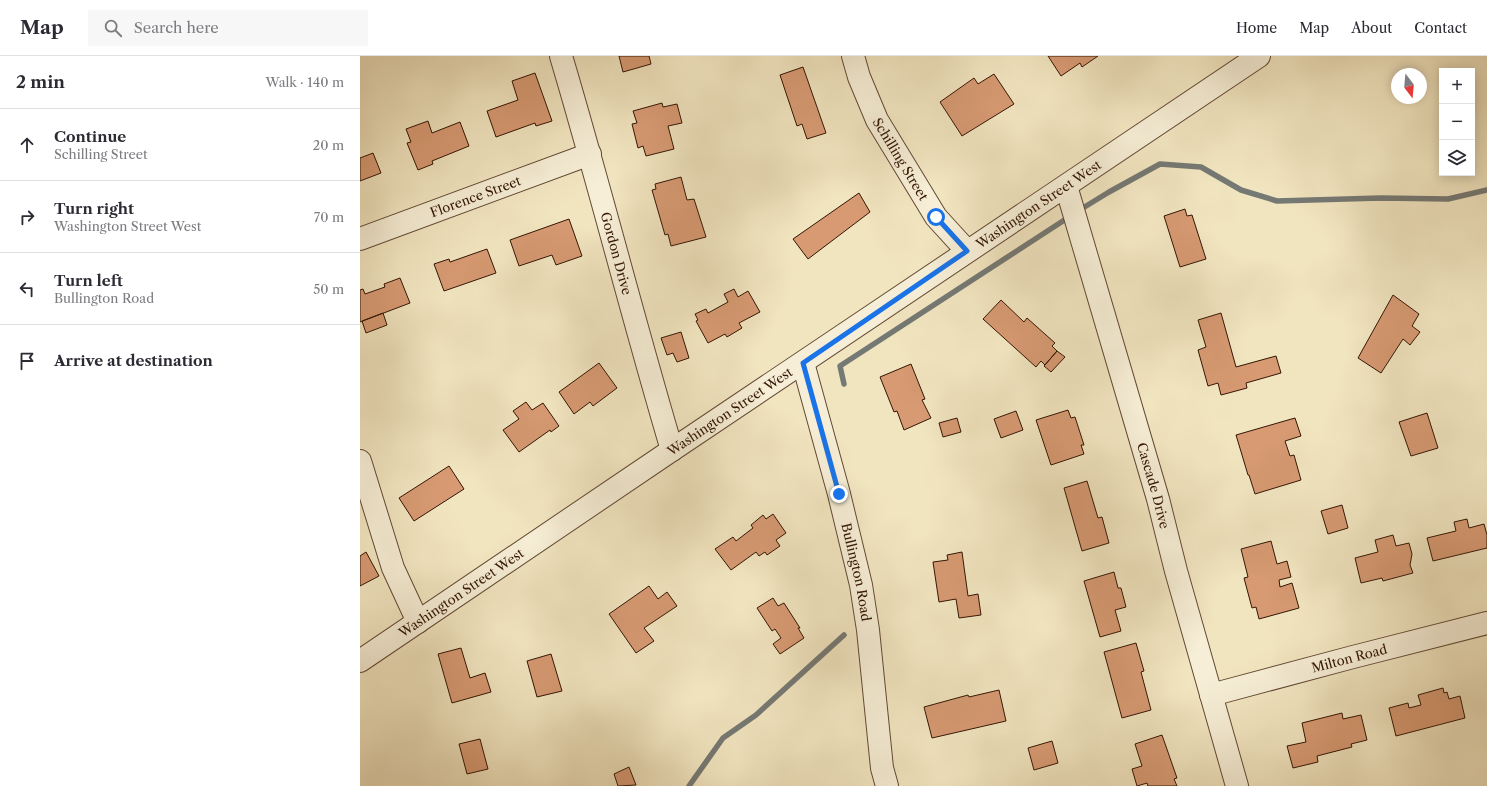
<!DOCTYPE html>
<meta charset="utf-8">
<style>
body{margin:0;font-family:"Libre Caslon Text",serif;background:#f7f7f7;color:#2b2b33}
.controls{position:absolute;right:12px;top:12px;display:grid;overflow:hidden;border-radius:0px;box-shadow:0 2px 10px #0003}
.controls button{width:36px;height:36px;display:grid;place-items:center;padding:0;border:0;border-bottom:1px solid #e1e1e2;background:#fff;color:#2b2b33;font:20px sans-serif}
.compass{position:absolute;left:1031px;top:12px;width:36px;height:36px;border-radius:50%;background:#fff;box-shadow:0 2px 10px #0003;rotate:164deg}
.stop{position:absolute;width:12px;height:12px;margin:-9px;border:3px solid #1a73e8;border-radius:50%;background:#fff}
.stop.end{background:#1a73e8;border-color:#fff;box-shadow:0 1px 4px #0008}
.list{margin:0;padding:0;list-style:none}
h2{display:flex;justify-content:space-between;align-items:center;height:52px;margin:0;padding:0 16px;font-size:17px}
h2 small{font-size:13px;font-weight:400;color:#7c7c81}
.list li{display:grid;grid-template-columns:26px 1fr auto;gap:12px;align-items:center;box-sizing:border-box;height:72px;padding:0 16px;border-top:1px solid #e1e1e2}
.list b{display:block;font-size:15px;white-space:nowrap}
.list p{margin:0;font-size:13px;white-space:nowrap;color:#7c7c81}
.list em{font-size:13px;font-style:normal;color:#7c7c81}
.icon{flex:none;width:22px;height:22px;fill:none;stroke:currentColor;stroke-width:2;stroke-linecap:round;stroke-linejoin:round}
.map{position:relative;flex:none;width:1127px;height:730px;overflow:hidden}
header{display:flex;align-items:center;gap:24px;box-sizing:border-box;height:56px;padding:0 20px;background:#fff;border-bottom:1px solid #e1e1e2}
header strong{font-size:19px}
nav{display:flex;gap:22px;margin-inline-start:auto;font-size:14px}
.search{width:280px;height:36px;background:#f7f7f7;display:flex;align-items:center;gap:10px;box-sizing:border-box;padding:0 14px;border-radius:0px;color:#7c7c81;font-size:15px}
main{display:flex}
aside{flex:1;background:#fff}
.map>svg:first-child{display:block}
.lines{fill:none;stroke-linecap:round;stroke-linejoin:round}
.stream{stroke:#757974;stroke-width:5.5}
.building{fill:#d79a73;stroke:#331504}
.minor-casing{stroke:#624933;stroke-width:24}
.minor{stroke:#f6eed6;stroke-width:22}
.route{stroke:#1a73e8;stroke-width:5}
.labels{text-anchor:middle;stroke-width:3.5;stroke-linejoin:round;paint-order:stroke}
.street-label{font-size:13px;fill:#331504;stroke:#f6eed6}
</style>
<header>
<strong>Map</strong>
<div class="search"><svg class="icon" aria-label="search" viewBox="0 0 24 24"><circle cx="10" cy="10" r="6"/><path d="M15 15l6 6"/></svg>Search here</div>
<nav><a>Home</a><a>Map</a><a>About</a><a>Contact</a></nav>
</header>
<main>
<aside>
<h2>2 min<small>Walk · 140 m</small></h2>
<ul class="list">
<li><svg class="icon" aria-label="ahead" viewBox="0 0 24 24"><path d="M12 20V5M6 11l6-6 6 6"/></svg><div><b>Continue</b><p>Schilling Street</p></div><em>20 m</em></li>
<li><svg class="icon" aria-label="right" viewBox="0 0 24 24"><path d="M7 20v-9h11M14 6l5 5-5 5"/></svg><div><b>Turn right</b><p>Washington Street West</p></div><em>70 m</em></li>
<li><svg class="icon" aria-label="left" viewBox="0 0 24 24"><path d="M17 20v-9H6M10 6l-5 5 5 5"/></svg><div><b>Turn left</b><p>Bullington Road</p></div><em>50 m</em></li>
<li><svg class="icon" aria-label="arrive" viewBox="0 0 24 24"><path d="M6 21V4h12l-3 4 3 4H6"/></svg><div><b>Arrive at destination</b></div></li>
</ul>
</aside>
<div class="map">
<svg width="1127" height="730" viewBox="0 0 1127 730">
<rect width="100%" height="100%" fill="#f1e5c0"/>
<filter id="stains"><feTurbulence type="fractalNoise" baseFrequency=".005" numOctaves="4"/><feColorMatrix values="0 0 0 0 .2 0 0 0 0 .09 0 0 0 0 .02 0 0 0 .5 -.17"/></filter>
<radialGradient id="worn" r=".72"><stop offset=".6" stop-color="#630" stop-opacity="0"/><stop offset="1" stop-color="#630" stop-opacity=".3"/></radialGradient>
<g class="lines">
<path class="stream" d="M718 155 749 136 800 108 841 111 881 134 917 145 1021 142 1088 143 1127 134
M484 328 480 310 709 161
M329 730 363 682 396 659 484 579"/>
</g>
<path class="building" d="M259 0H289L291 8 263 16Z
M688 0H738L722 11 720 7 701 20Z
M443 11 466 77 447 83 442 68 437 70 420 19Z
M175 17 192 65 176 70 175 67 136 81 127 55 158 44 152 25Z
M634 18 654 48 602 80 580 46 614 22 618 28Z
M302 47 303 51 317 48 322 67 308 70 314 93 286 100 283 90 278 92 272 68 277 67 273 55Z
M68 65 72 77 100 66 109 90 72 105 73 108 58 114 47 87 51 86 46 73Z
M13 97 21 117 0 125V102Z
M321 121 327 144 334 143 346 181 311 190 308 178 305 179 292 134 296 133 295 128Z
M499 137 510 156 448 203 433 183Z
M825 153 827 160 832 159 846 203 820 211 804 160Z
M209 163 222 200 196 209 192 199 159 210 150 184Z
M127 193 136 217 84 235 74 208 89 203 90 206Z
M40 222 50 247 0 266V234L3 233 5 238 25 231 24 228Z
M374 233 378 241 388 235 400 256 379 267 382 272 367 281 365 278 348 287 336 265 338 264 335 258 346 253 348 257 368 246 364 238Z
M1033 239 1059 258 1052 270 1060 276 1050 289 1043 283 1021 317 998 302Z
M641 244 664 266 667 262 695 287 692 290 697 295 685 309 681 305 676 311 623 263Z
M23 257 27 269 6 277 2 265Z
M861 257 876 311 916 300 921 317 886 327 887 332 861 339 858 327 848 330 838 294 846 291 838 264Z
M321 276 329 302 317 306 313 297 307 299 301 282Z
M697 295 705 301 691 316 684 310Z
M239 307 257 332 233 350 230 346 214 358 199 336Z
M551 308 565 343 562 344 571 362 544 374 537 355 534 356 520 321Z
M166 346 172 354 183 347 199 370 191 376 190 374 159 396 143 374 159 363 153 355Z
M708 354 711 362 715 361 724 389H721L724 398 691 409 676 364Z
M656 355 663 374 641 382 634 363Z
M1067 357 1078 392 1051 400 1039 366Z
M597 362 601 376 583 381 579 367Z
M935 362 941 380 925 385 930 400 934 399 941 424 895 438 889 419H888L876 379Z
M89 410 104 433 54 465 39 442Z
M727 425 738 462 742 461 749 487 722 495 704 432Z
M982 449 988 472 968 478 961 455Z
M413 458 426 477 416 484 420 490 407 499 405 496 399 500 396 496 371 514 355 493 373 481 376 485 393 472 391 469 403 459 406 463Z
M1107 463 1109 472 1124 468 1127 479V492L1073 505 1067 482 1096 475 1094 466Z
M1033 479 1036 490 1049 487 1052 498 1050 509 1053 517 1023 525 1022 522 1001 527 995 502 1018 496 1015 484Z
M911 485 917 508 927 505 931 521 919 524 920 531 932 527 939 552 899 563 896 551 892 552 884 522 888 521 881 493Z
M6 496 19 520 0 530V500Z
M602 496 608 540 618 538 621 559 599 562 596 543 579 546 573 506 588 504 587 499Z
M754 516 758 532H761L766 551 755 554 761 575 740 581 724 525Z
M289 530 298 543 307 536 317 550 284 572 294 585 276 597 249 558Z
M413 542 418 550 424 547 440 572H438L444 582 420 598 413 588 421 582 415 573 412 575 397 552Z
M776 587 784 615 781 616 791 654 762 662 744 596Z
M101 592 110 622 125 617 131 636 92 647 78 598Z
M191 598 202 635 177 641 167 605Z
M1083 632 1084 637 1087 636 1089 643 1100 640 1105 662 1036 680 1029 652 1048 647 1049 652 1061 649 1058 639Z
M639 634 646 665 572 682 564 651 608 639 609 641Z
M982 657 983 663 1001 659 1007 684 991 688 992 691 957 700 958 706 933 712 927 690 946 686 942 667Z
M802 679 817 722 814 723 817 730H788L787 727 777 730 772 713 782 710 775 688Z
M120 683 128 713 107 718 99 688Z
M692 685 698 707 674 714 668 692Z
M269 711 276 729 258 730 254 718Z"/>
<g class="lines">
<g class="minor-casing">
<g id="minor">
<path id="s1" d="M201 0C240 131 273 263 312 394"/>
<path id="s2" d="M493 0 499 21 517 64 576 161 607 195"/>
<path id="s3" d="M706 130 798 443 816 515 877 730"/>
<path id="s4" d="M0 183 230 98"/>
<path id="s5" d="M443 307 479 438 501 529 508 574 522 712 527 730"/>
<path d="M0 405 33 512 58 566"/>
<path id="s6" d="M0 605 312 394 899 0"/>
<path id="s7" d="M851 639 993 601 1127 567"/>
</g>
</g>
<use href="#minor" class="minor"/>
</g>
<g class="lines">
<path class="route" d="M479 438 443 307 607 195 576 161"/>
</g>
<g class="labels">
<g class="street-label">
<text dy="5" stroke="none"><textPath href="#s2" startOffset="114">Schilling Street</textPath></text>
<text dy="5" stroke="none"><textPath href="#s4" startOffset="123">Florence Street</textPath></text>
<text dy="5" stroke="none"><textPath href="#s6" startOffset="818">Washington Street West</textPath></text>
<text dy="5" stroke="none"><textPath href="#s1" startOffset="205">Gordon Drive</textPath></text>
<text dy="5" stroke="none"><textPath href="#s6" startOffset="446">Washington Street West</textPath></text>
<text dy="5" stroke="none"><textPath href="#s3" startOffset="312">Cascade Drive</textPath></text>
<text dy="5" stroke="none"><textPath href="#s5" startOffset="216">Bullington Road</textPath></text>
<text dy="5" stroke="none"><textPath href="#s6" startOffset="122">Washington Street West</textPath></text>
<text dy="5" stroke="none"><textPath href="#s7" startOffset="143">Milton Road</textPath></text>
</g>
</g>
<rect width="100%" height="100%" filter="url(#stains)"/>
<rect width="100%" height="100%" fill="url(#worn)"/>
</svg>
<div class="controls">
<button>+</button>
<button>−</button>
<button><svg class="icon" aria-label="layers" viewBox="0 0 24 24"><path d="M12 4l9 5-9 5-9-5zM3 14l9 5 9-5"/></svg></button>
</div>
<svg class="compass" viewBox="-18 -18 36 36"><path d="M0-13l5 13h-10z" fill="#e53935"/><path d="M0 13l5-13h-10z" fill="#7c7c81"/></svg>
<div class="stop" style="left:576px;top:161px"></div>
<div class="stop end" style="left:479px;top:438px"></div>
</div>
</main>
